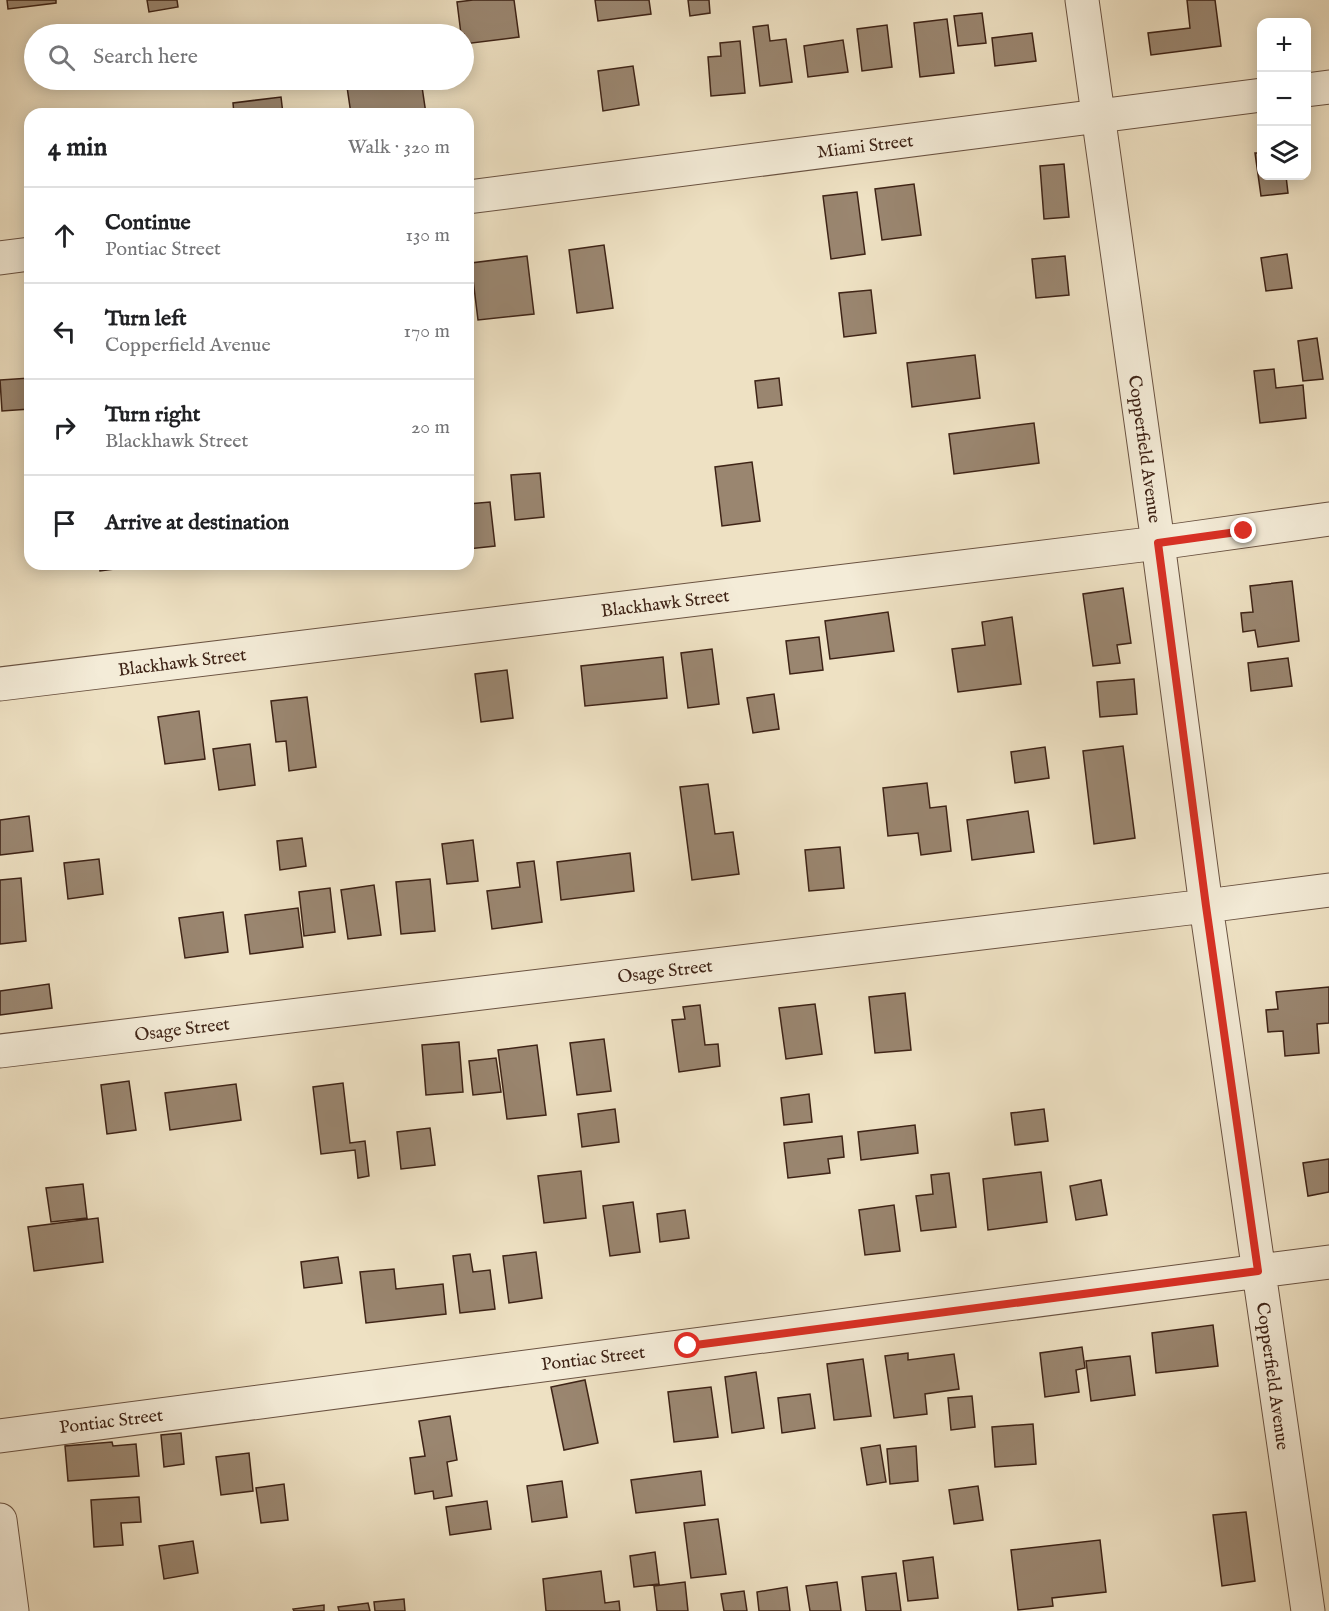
<!DOCTYPE html>
<meta charset="utf-8">
<style>
body{margin:0;font-family:"IM FELL English",serif;background:#f6f6f6;color:#202124}
.controls{position:absolute;right:18px;top:18px;display:grid;overflow:hidden;border-radius:12px;box-shadow:0 3px 15px #0003}
.controls button{width:54px;height:54px;display:grid;place-items:center;padding:0;border:0;border-bottom:2px solid #e0e0e0;background:#fff;color:#202124;font:30px sans-serif}
.stop{position:absolute;width:18px;height:18px;margin:-14px;border:4px solid #d93025;border-radius:50%;background:#fff}
.stop.end{background:#d93025;border-color:#fff;box-shadow:0 2px 6px #0008}
.list{margin:0;padding:0;list-style:none}
h2{display:flex;justify-content:space-between;align-items:center;height:78px;margin:0;padding:0 24px;font-size:26px}
h2 small{font-size:20px;font-weight:400;color:#757577}
.list li{display:grid;grid-template-columns:39px 1fr auto;gap:18px;align-items:center;box-sizing:border-box;height:96px;padding:0 24px;border-top:2px solid #e0e0e0}
.list b{display:block;font-size:22px;white-space:nowrap}
.list p{margin:0;font-size:20px;white-space:nowrap;color:#757577}
.list em{font-size:20px;font-style:normal;color:#757577}
.icon{flex:none;width:33px;height:33px;fill:none;stroke:currentColor;stroke-width:2;stroke-linecap:round;stroke-linejoin:round}
.map{position:relative;flex:none;width:1329px;height:1611px;overflow:hidden}
.search{position:absolute;background:#fff;box-shadow:0 3px 15px #0003;left:24px;top:24px;width:450px;height:66px;display:flex;align-items:center;gap:15px;box-sizing:border-box;padding:0 21px;border-radius:33px;color:#757577;font-size:22px}
.panel{position:absolute;background:#fff;box-shadow:0 3px 15px #0003;left:24px;top:108px;width:450px;height:462px;border-radius:18px}
.map>svg:first-child{display:block}
.building{fill:#9a8670;stroke:#3e2316;stroke-width:1.5}
.lines{fill:none;stroke-linecap:round;stroke-linejoin:round}
.minor-casing{stroke:#6a5241;stroke-width:35}
.minor{stroke:#f4ecd8;stroke-width:33}
.route{stroke:#d93025;stroke-width:8}
.labels{text-anchor:middle;stroke-width:6;stroke-linejoin:round;paint-order:stroke}
.street-label{font-size:18px;fill:#3e2316;stroke:#f4ecd8}
</style>
<div class="map">
<svg width="1329" height="1611" viewBox="0 0 1329 1611">
<rect width="100%" height="100%" fill="#eee1c3"/>
<filter id="stains"><feTurbulence type="fractalNoise" baseFrequency=".00333" numOctaves="4"/><feColorMatrix values="0 0 0 0 .2 0 0 0 0 .09 0 0 0 0 .02 0 0 0 .5 -.17"/></filter>
<radialGradient id="worn" r=".72"><stop offset=".6" stop-color="#630" stop-opacity="0"/><stop offset="1" stop-color="#630" stop-opacity=".3"/></radialGradient>
<path class="building" d="M7 0H56V3L8 9Z
M147 0H177L178 7 149 12Z
M473 0H514L519 37 464 44V34H461L457 2Z
M595 0H649L651 14 598 21Z
M688 0H709L710 13 690 16Z
M1187 0H1215L1221 46 1151 55 1148 33 1190 28Z
M982 13 986 43 958 46 954 16Z
M947 19 954 73 920 77 914 23Z
M768 25 770 41 786 39 792 82 760 86 753 27Z
M887 25 892 67 862 71 857 29Z
M1032 33 1036 61 995 66 992 38Z
M843 40 848 72 808 77 804 46Z
M740 41 745 93 711 96 708 57 721 56 720 43Z
M633 66 639 105 603 111 598 71Z
M346 80H421L426 114H351Z
M281 97 283 114H234L233 103Z
M1255 153H1262V176H1286L1288 193 1261 196Z
M1064 164 1069 217 1044 219 1040 166Z
M914 184 921 235 882 240 875 189Z
M857 192 865 254 831 259 823 196Z
M604 245 613 308 577 313 569 250Z
M1287 254 1292 288 1266 291 1261 258Z
M527 256 534 314 478 320 471 263Z
M1065 256 1069 295 1036 298 1032 259Z
M871 290 876 333 844 337 839 293Z
M1317 338 1323 379 1303 381 1298 341Z
M975 355 980 398 912 407 907 363Z
M1274 369 1276 388 1303 385 1306 418 1260 423 1254 371Z
M30 378V409L2 411 0 380Z
M779 378 782 405 758 408 755 381Z
M1034 423 1039 463 954 474 949 434Z
M752 462 760 521 722 526 715 467Z
M540 473 544 517 515 520 511 475Z
M490 502 495 546 468 549V504Z
M99 564H153L100 571Z
M1292 581 1299 641 1258 647 1255 630 1243 632 1241 613 1253 612 1250 586Z
M1123 588 1131 643 1117 645 1120 663 1093 666 1083 594Z
M888 612 894 651 830 659 825 621Z
M1012 617 1021 684 958 692 952 649 985 645 982 622Z
M819 637 823 670 790 674 786 641Z
M712 649 719 704 688 708 681 653Z
M663 657 667 698 585 706 581 666Z
M1288 658 1292 686 1251 691 1248 663Z
M507 670 513 718 481 722 475 674Z
M1134 679 1137 714 1100 717 1097 682Z
M774 694 779 729 753 733 747 698Z
M307 697 316 767 289 771 286 741 276 742 271 701Z
M199 711 205 759 165 764 158 717Z
M250 744 255 785 219 790 213 749Z
M1123 746 1135 838 1094 844 1083 751Z
M1045 747 1049 778 1015 783 1011 752Z
M927 783 930 808 946 806 951 851 921 855 918 833 888 836 883 788Z
M708 784 715 834 733 832 739 874 692 880 680 787Z
M1028 811 1034 852 972 860 967 820Z
M29 816 33 851 0 855V820Z
M302 838 306 866 280 870 277 841Z
M473 840 478 881 447 884 442 844Z
M840 847 844 888 809 891 805 850Z
M630 853 634 891 561 900 557 862Z
M99 859 103 894 68 899 64 863Z
M534 861 542 922 492 929 487 891 520 887 517 863Z
M21 878 26 941 0 944V880Z
M430 879 435 931 401 934 396 882Z
M374 885 381 935 348 939 341 890Z
M330 888 335 932 304 936 299 892Z
M298 908 303 947 250 954 245 915Z
M223 912 228 952 185 958 179 918Z
M49 984 52 1008 0 1015V991Z
M1329 987V1023L1317 1024 1319 1053 1285 1056 1283 1031 1268 1032 1266 1010 1278 1009 1276 992Z
M905 993 911 1050 875 1053 869 997Z
M815 1004 822 1054 786 1059 779 1008Z
M700 1005 705 1045 718 1044 720 1066 679 1072 672 1020 685 1019 683 1007Z
M604 1039 611 1091 577 1095 570 1043Z
M459 1042 463 1092 426 1095 422 1045Z
M537 1045 546 1115 507 1119 498 1050Z
M496 1058 501 1092 473 1095 469 1061Z
M129 1081 136 1130 107 1134 101 1085Z
M343 1083 350 1143 365 1141 369 1176 358 1178 355 1150 321 1154 313 1087Z
M236 1084 241 1120 170 1130 165 1093Z
M809 1094 812 1122 784 1125 781 1098Z
M615 1109 619 1142 582 1147 578 1114Z
M1044 1109 1048 1141 1015 1145 1011 1113Z
M915 1125 918 1153 861 1160 858 1132Z
M430 1128 435 1165 401 1169 397 1132Z
M842 1136 844 1157 828 1159 830 1173 788 1178 784 1143Z
M1329 1159V1192L1308 1196 1303 1163Z
M581 1171 586 1218 544 1223 538 1176Z
M1041 1172 1047 1222 988 1230 983 1179Z
M949 1173 956 1227 921 1231 916 1196 933 1194 931 1175Z
M1101 1180 1107 1215 1076 1220 1070 1186Z
M83 1184 87 1218 51 1222 46 1188Z
M633 1202 640 1252 610 1256 603 1206Z
M894 1205 900 1251 865 1255 859 1210Z
M685 1210 689 1238 660 1242 657 1214Z
M98 1218 103 1262 34 1271 28 1227Z
M536 1252 542 1298 509 1303 503 1256Z
M470 1254 473 1272 490 1270 495 1309 460 1313 453 1256Z
M338 1257 342 1283 304 1288 301 1262Z
M394 1269 396 1289 443 1284 446 1314 366 1323 360 1272Z
M1213 1325 1218 1366 1156 1373 1152 1333Z
M1082 1347 1085 1368 1076 1370 1079 1392 1045 1397 1040 1353Z
M908 1353V1360L954 1354 959 1389 925 1394 927 1414 894 1418 885 1356Z
M1130 1356 1135 1395 1091 1401 1086 1361Z
M863 1359 871 1416 834 1420 827 1364Z
M756 1372 764 1428 732 1433 725 1377Z
M585 1380 598 1443 564 1450 551 1387Z
M711 1387 718 1437 674 1442 668 1392Z
M810 1394 815 1428 782 1433 778 1398Z
M972 1396 975 1427 951 1430 948 1398Z
M450 1416 457 1460 447 1462 452 1496 434 1499 433 1491 415 1494 410 1458 425 1456 419 1421Z
M1033 1424 1036 1464 995 1467 992 1427Z
M181 1433 184 1464 164 1467 161 1435Z
M112 1442 113 1446 136 1444 139 1476 68 1481 65 1446Z
M880 1445 886 1482 867 1485 861 1448Z
M916 1446 918 1481 890 1484 887 1449Z
M249 1453 253 1491 221 1495 216 1457Z
M701 1471 705 1505 636 1513 631 1480Z
M562 1481 567 1517 532 1522 527 1486Z
M284 1484 288 1520 261 1523 256 1488Z
M978 1486 983 1520 954 1524 949 1490Z
M139 1497 141 1522 121 1523 123 1545 94 1547 91 1500Z
M487 1501 491 1529 450 1535 446 1507Z
M1246 1512 1255 1581 1222 1586 1213 1515Z
M718 1519 726 1574 691 1578 684 1523Z
M1100 1540 1106 1592 1052 1598 1053 1606 1018 1610 1011 1550Z
M193 1541 198 1573 164 1579 159 1546Z
M655 1552 659 1584 634 1587 630 1556Z
M933 1557 938 1598 908 1601 903 1561Z
M601 1571 605 1603 619 1601 620 1611H546L543 1579Z
M896 1573 901 1611H866L862 1577Z
M685 1582 688 1611H657L654 1586Z
M837 1582 841 1611H810L806 1586Z
M787 1587 790 1611H759L757 1592Z
M744 1591 747 1611H724L721 1594Z
M404 1599 405 1611H375L374 1602Z
M368 1603 370 1611H339L338 1607Z
M324 1605V1611H294L293 1609Z"/>
<g class="lines">
<g class="minor-casing">
<path id="minor" d="M1082 0 1158 543 1206 906 1308 1611
M1306 90 1329 87
M468 197 1262 95
M0 258 30 254
M0 684 1158 543 1329 519
M0 1051 1206 906 1329 890
M0 1436 1329 1262
M0 1520 12 1611"/>
</g>
<use href="#minor" class="minor"/>
</g>
<g class="lines">
<path class="route" d="M688 1346 1258 1271 1206 906 1158 543 1244 531"/>
</g>
<g class="labels">
<g class="street-label">
<text transform="translate(865 146) rotate(-7)" y="6">Miami Street</text>
<text transform="translate(1145 449) rotate(82)" y="6">Copperfield Avenue</text>
<text transform="translate(665 603) rotate(-7)" y="6">Blackhawk Street</text>
<text transform="translate(182 662) rotate(-7)" y="6">Blackhawk Street</text>
<text transform="translate(665 971) rotate(-7)" y="6">Osage Street</text>
<text transform="translate(182 1029) rotate(-7)" y="6">Osage Street</text>
<text transform="translate(593 1358) rotate(-7)" y="6">Pontiac Street</text>
<text transform="translate(1273 1376) rotate(82)" y="6">Copperfield Avenue</text>
<text transform="translate(111 1421) rotate(-7)" y="6">Pontiac Street</text>
</g>
</g>
<rect width="100%" height="100%" filter="url(#stains)"/>
<rect width="100%" height="100%" fill="url(#worn)"/>
</svg>
<div class="controls">
<button>+</button>
<button>−</button>
<button><svg class="icon" aria-label="layers" viewBox="0 0 24 24"><path d="M12 4l9 5-9 5-9-5zM3 14l9 5 9-5"/></svg></button>
</div>
<div class="stop" style="left:688px;top:1346px"></div>
<div class="stop end" style="left:1244px;top:531px"></div>
<div class="search"><svg class="icon" aria-label="search" viewBox="0 0 24 24"><circle cx="10" cy="10" r="6"/><path d="M15 15l6 6"/></svg>Search here</div>
<section class="panel">
<h2>4 min<small>Walk · 320 m</small></h2>
<ul class="list">
<li><svg class="icon" aria-label="ahead" viewBox="0 0 24 24"><path d="M12 20V5M6 11l6-6 6 6"/></svg><div><b>Continue</b><p>Pontiac Street</p></div><em>130 m</em></li>
<li><svg class="icon" aria-label="left" viewBox="0 0 24 24"><path d="M17 20v-9H6M10 6l-5 5 5 5"/></svg><div><b>Turn left</b><p>Copperfield Avenue</p></div><em>170 m</em></li>
<li><svg class="icon" aria-label="right" viewBox="0 0 24 24"><path d="M7 20v-9h11M14 6l5 5-5 5"/></svg><div><b>Turn right</b><p>Blackhawk Street</p></div><em>20 m</em></li>
<li><svg class="icon" aria-label="arrive" viewBox="0 0 24 24"><path d="M6 21V4h12l-3 4 3 4H6"/></svg><div><b>Arrive at destination</b></div></li>
</ul>
</section>
</div>
